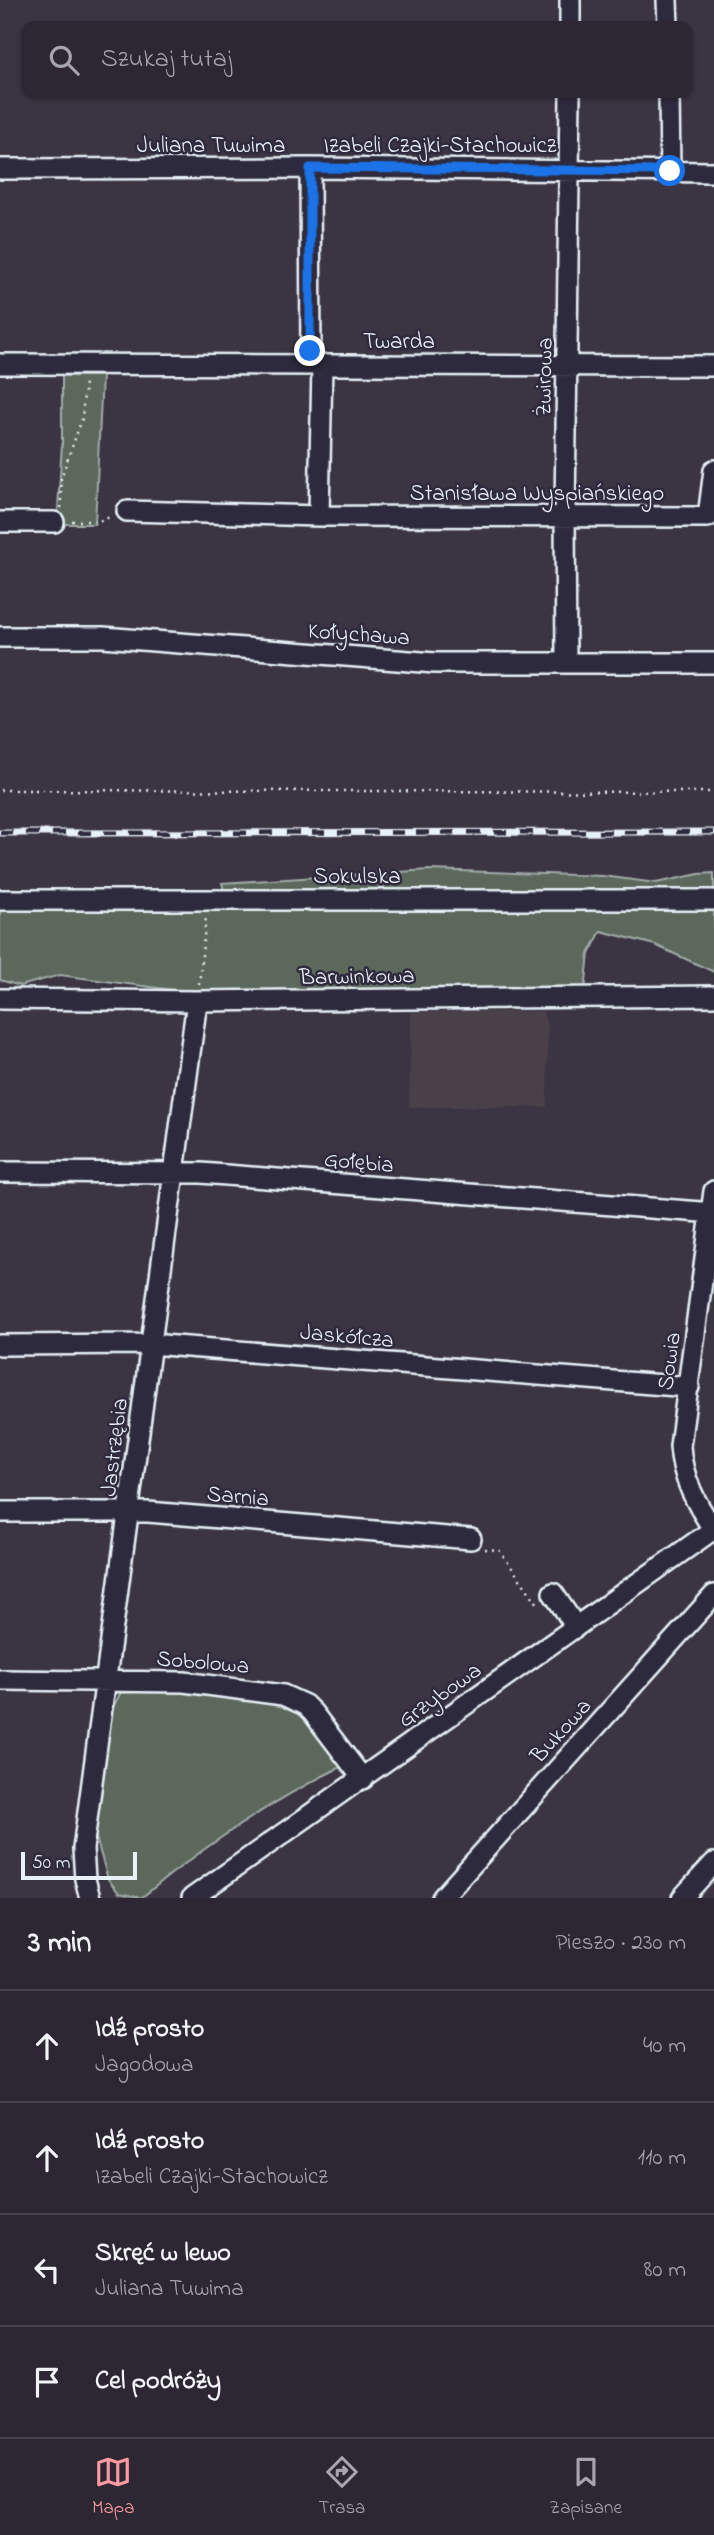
<!DOCTYPE html>
<html lang="pl">
<meta charset="utf-8">
<style>
body{margin:0;font-family:"Indie Flower",sans-serif;background:#342f3a;color:#f1f3f6}
.scale{position:absolute;left:21px;bottom:18px;width:116px;box-sizing:border-box;padding-left:7px;border:4px solid #e8f1f8;border-top:0;font-size:19px;line-height:24px;white-space:nowrap;color:#e8f1f8;-webkit-text-stroke:5px #2f2a3d;paint-order:stroke}
.stop{position:absolute;width:21px;height:21px;margin:-16px;border:5px solid #1a73e8;border-radius:50%;background:#fff}
.stop.end{background:#1a73e8;border-color:#fff;box-shadow:0 2px 7px #0008}
.list{margin:0;padding:0;list-style:none}
h2{display:flex;justify-content:space-between;align-items:center;height:91px;margin:0;padding:0 28px;font-size:30px}
h2 small{font-size:23px;font-weight:400;color:#a6a5ac}
.list li{display:grid;grid-template-columns:46px 1fr auto;gap:21px;align-items:center;box-sizing:border-box;height:112px;padding:0 28px;border-top:2px solid #48444d}
.list b{display:block;font-size:26px;white-space:nowrap}
.list p{margin:0;font-size:23px;white-space:nowrap;color:#a6a5ac}
.list em{font-size:23px;font-style:normal;color:#a6a5ac}
.icon{flex:none;width:38px;height:38px;fill:none;stroke:currentColor;stroke-width:2;stroke-linecap:round;stroke-linejoin:round}
.map{position:relative;flex:none;width:714px;height:1898px;overflow:hidden}
.search{position:absolute;background:#2c2732;box-shadow:0 2px 5px #0004;left:21px;right:21px;top:21px;height:77px;display:flex;align-items:center;gap:18px;box-sizing:border-box;padding:0 24px;border-radius:14px;color:#a6a5ac;font-size:26px}
.sheet{height:539px;background:#2c2732}
nav{display:flex;justify-content:space-around;align-items:center;box-sizing:border-box;height:98px;border-top:2px solid #48444d;background:#2c2732;font-size:19px;color:#a6a5ac}
nav a{display:grid;justify-items:center;gap:4px}
nav .on{color:#ff9aa2}
.map>svg:first-child{display:block}
.built{fill:#494048}
.green{fill:#5c675b;stroke:#a2acaa;stroke-width:2}
.lines{fill:none;stroke-linecap:round;stroke-linejoin:round}
.minor-casing{stroke:#e8f1f8;stroke-width:24}
.path{stroke:#e8f1f8;stroke-width:2.5;stroke-dasharray:2 5;stroke-linecap:butt}
.minor{stroke:#2f2a3d;stroke-width:19}
.rail-casing{stroke:#e8f1f8;stroke-width:7}
.rail{stroke:#2f2a3d;stroke-width:4.5;stroke-dasharray:13;stroke-linecap:butt}
.route{stroke:#1a73e8;stroke-width:9}
.labels{text-anchor:middle;stroke-width:5;stroke-linejoin:round;paint-order:stroke}
.street-label{font-size:23px;fill:#e8f1f8;stroke:#2f2a3d}
</style>
<div class="map">
<svg width="714" height="1898" viewBox="0 0 714 1898">
<rect width="100%" height="100%" fill="#3b3442"/>
<filter id="ink" filterUnits="userSpaceOnUse"><feTurbulence type="fractalNoise" baseFrequency=".0143" numOctaves="2"/><feDisplacementMap in="SourceGraphic" scale="14" xChannelSelector="R" yChannelSelector="G"/><feConvolveMatrix kernelMatrix="1 2 1 2 8 2 1 2 1" color-interpolation-filters="sRGB"/></filter>
<g filter="url(#ink)">
<path class="built" d="M542 1011 548 1025 547 1107H409L411 1012Z"/>
<path class="green" d="M62 376H102L95 524H57L62 443Z
M430 870 603 876 656 883 699 874 714 873V972L655 945 601 931 589 954 585 990 203 994 60 975 20 986 0 980V904L164 903 196 910 229 911 222 883Z
M133 1686 278 1701 300 1713 343 1766C270 1801 203 1847 141 1898L119 1893 108 1879 96 1838 94 1817 112 1709 121 1692Z"/>
<g class="lines">
<g class="minor-casing">
<path id="minor" d="M570 0V26
M667 0 668 26
M669 93 670 171
M310 168 714 172
M0 169 310 168 311 363
M0 364 714 366
M127 511 319 516 322 364
M319 516 708 517 714 470
M0 522H54
M0 637H103L435 663H714
M566 663 565 516 570 93
M0 900H714
M0 999 197 1001 714 996
M0 1172 201 1173 714 1213
M0 1345 150 1344 689 1387
M0 1512H148L471 1539
M714 1530C696 1504 682 1478 680 1446L714 1191
M553 1593 576 1627
M0 1680 184 1682 283 1695 305 1705 313 1713 363 1779
M90 1898 85 1879 83 1849 197 1001
M192 1898 714 1529
M442 1898 714 1595
M682 1898 714 1863"/>
</g>
<path class="path" d="M61 508V478L82 419 85 382
M72 521H99L110 517
M0 790 714 792
M199 984 206 917
M485 1549 499 1550 538 1604"/>
<use href="#minor" class="minor"/>
<g class="rail-casing">
<path id="rail" d="M0 833 714 832"/>
</g>
<use href="#rail" class="rail"/>
</g>
</g>
<g class="lines" filter="url(#ink)">
<path class="route" d="M310 351V168L670 171"/>
</g>
<g class="labels">
<g class="street-label">
<text x="211" y="152">Juliana Tuwima</text>
<text x="440" y="152">Izabeli Czajki-Stachowicz</text>
<text x="399" y="348">Twarda</text>
<text transform="translate(543 377) rotate(-89)" y="8">Żwirowa</text>
<text x="537" y="500">Stanisława Wyspiańskiego</text>
<text transform="translate(359 633) rotate(4)" y="8">Kołychawa</text>
<text x="357" y="883">Sokulska</text>
<text transform="translate(357 975) rotate(-1)" y="8">Barwinkowa</text>
<text transform="translate(359 1161) rotate(5)" y="8">Gołębia</text>
<text transform="translate(347 1335) rotate(5)" y="8">Jaskółcza</text>
<text transform="translate(668 1361) rotate(-82)" y="8">Sowia</text>
<text transform="translate(113 1447) rotate(-83)" y="8">Jastrzębia</text>
<text transform="translate(238 1495) rotate(5)" y="8">Sarnia</text>
<text transform="translate(203 1661) rotate(5)" y="8">Sobolowa</text>
<text transform="translate(439 1694) rotate(-35)" y="8">Grzybowa</text>
<text transform="translate(560 1730) rotate(-48)" y="8">Bukowa</text>
</g>
</g>
</svg>
<div class="scale">50 m</div>
<div class="stop" style="left:670px;top:171px"></div>
<div class="stop end" style="left:310px;top:351px"></div>
<div class="search"><svg class="icon" aria-label="search" viewBox="0 0 24 24"><circle cx="10" cy="10" r="6"/><path d="M15 15l6 6"/></svg>Szukaj tutaj</div>
</div>
<section class="sheet">
<h2>3 min<small>Pieszo · 230 m</small></h2>
<ul class="list">
<li><svg class="icon" aria-label="ahead" viewBox="0 0 24 24"><path d="M12 20V5M6 11l6-6 6 6"/></svg><div><b>Idź prosto</b><p>Jagodowa</p></div><em>40 m</em></li>
<li><svg class="icon" aria-label="ahead" viewBox="0 0 24 24"><path d="M12 20V5M6 11l6-6 6 6"/></svg><div><b>Idź prosto</b><p>Izabeli Czajki-Stachowicz</p></div><em>110 m</em></li>
<li><svg class="icon" aria-label="left" viewBox="0 0 24 24"><path d="M17 20v-9H6M10 6l-5 5 5 5"/></svg><div><b>Skręć w lewo</b><p>Juliana Tuwima</p></div><em>80 m</em></li>
<li><svg class="icon" aria-label="arrive" viewBox="0 0 24 24"><path d="M6 21V4h12l-3 4 3 4H6"/></svg><div><b>Cel podróży</b></div></li>
</ul>
</section>
<nav>
<a class="on"><svg class="icon" aria-label="map" viewBox="0 0 24 24"><path d="M3 6l6-2 6 2 6-2v14l-6 2-6-2-6 2zM9 4v14M15 6v14"/></svg>Mapa</a>
<a><svg class="icon" aria-label="directions" viewBox="0 0 24 24"><path d="M12 3l9 9-9 9-9-9zM9 14v-3h6M13 9l2 2-2 2"/></svg>Trasa</a>
<a><svg class="icon" aria-label="saved" viewBox="0 0 24 24"><path d="M7 4h10v16l-5-4-5 4z"/></svg>Zapisane</a>
</nav>
